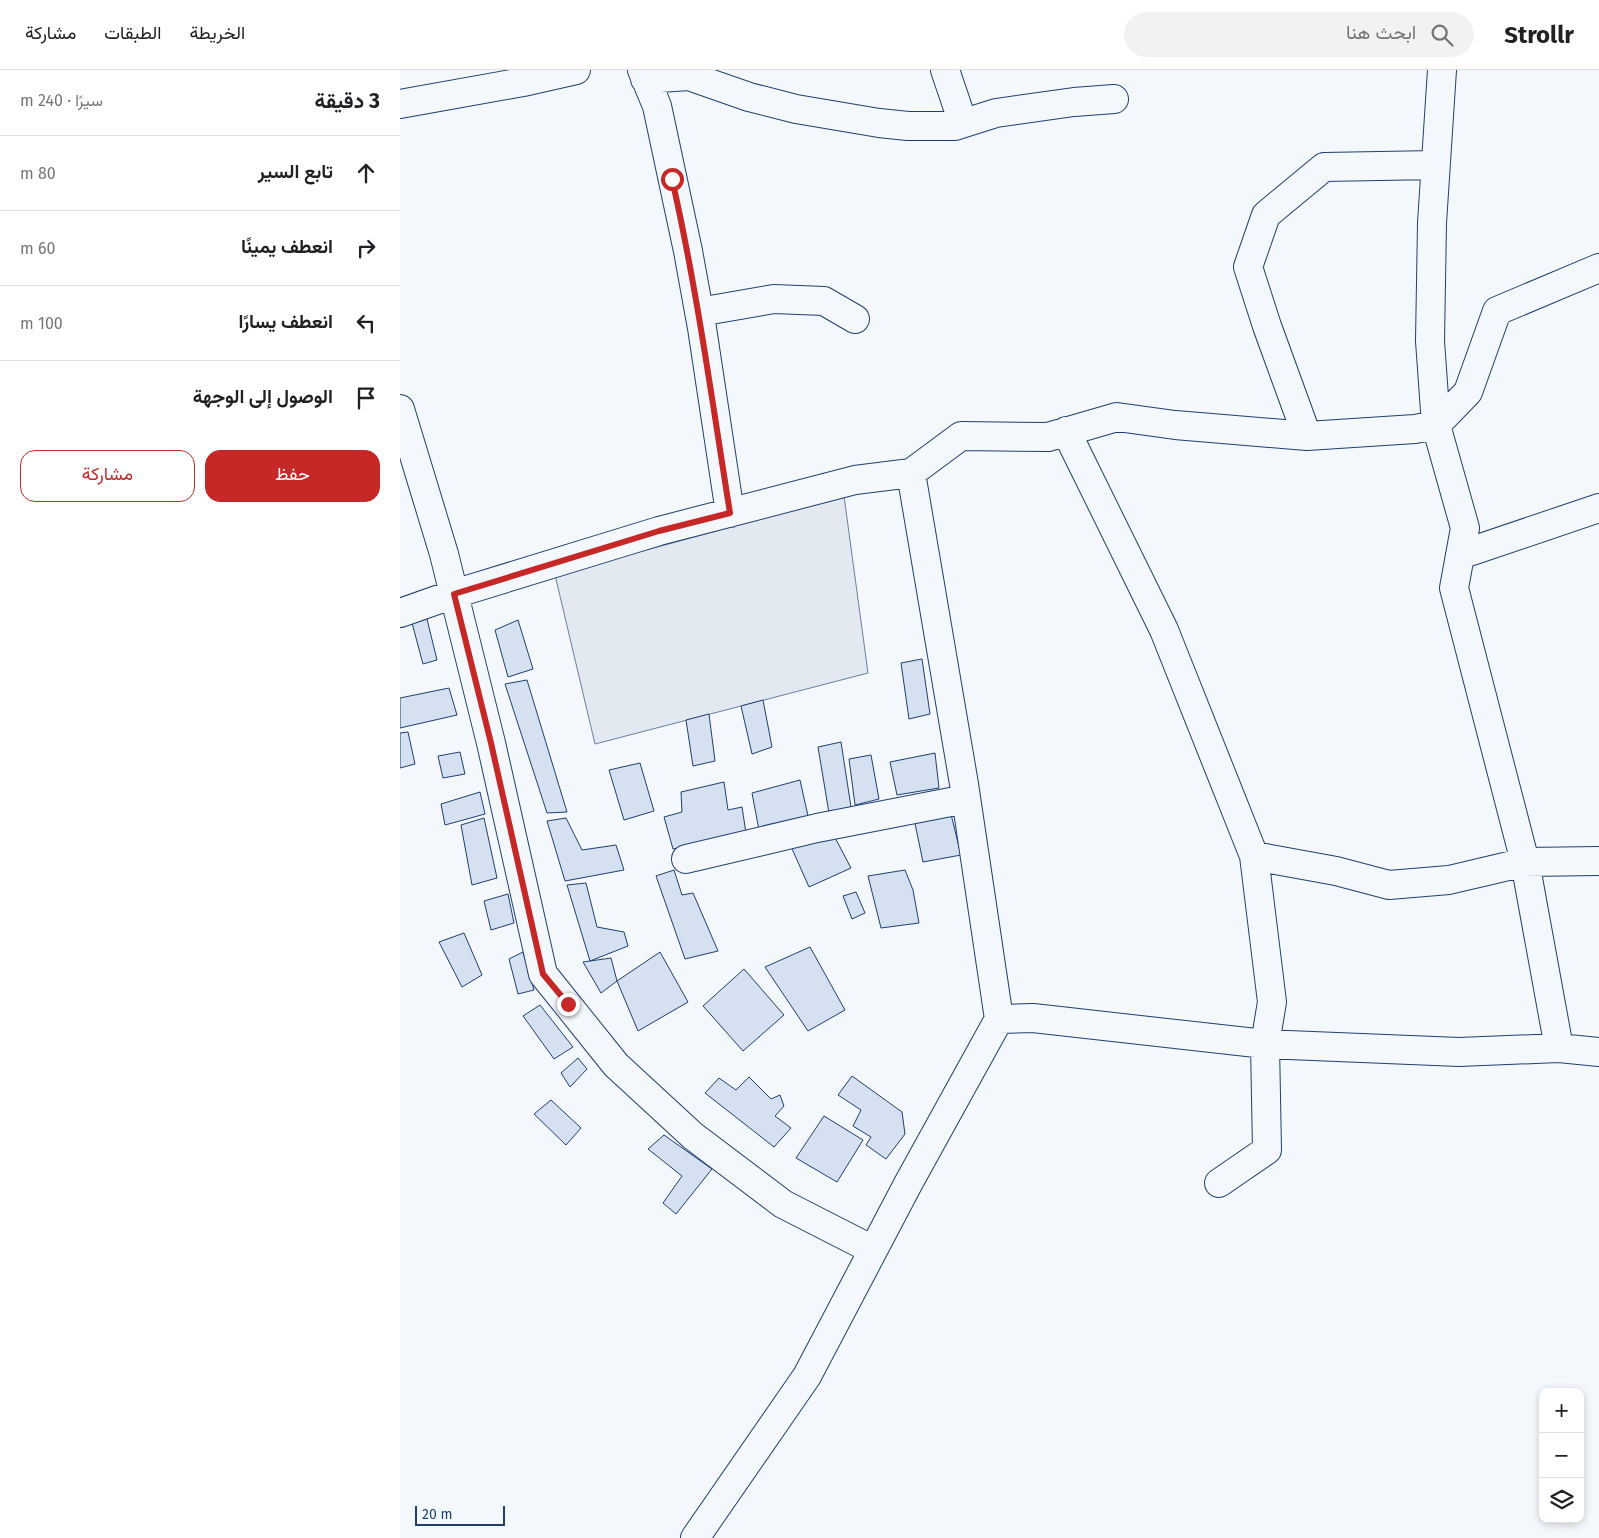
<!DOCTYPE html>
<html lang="ar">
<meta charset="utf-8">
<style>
body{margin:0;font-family:"Fira Sans",Vazirmatn,sans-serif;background:#f2f2f2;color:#202124;direction:rtl}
.controls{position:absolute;right:15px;bottom:15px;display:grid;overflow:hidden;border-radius:10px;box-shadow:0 2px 8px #0003}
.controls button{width:45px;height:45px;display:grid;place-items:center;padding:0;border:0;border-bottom:1px solid #e0e0e0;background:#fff;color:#202124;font:25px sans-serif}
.scale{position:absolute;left:15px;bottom:12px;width:90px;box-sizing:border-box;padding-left:5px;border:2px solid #1d3f73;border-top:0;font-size:14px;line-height:18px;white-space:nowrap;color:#1d3f73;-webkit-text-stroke:4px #f4f7fb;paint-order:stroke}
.stop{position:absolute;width:15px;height:15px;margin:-11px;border:4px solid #c62828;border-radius:50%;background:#fff}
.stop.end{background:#c62828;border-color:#fff;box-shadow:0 1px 5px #0008}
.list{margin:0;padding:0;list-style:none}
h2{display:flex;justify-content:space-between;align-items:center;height:65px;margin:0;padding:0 20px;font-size:21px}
h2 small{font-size:16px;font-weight:400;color:#757577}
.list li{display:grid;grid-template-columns:32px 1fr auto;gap:15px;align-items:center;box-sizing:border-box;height:75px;padding:0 20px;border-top:1px solid #e0e0e0}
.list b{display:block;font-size:19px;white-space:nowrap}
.list em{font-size:16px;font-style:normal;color:#757577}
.actions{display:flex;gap:10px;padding:15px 20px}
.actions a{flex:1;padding:11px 0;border:1px solid #c62828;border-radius:15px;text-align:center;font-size:18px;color:#c62828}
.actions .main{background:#c62828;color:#fff}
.icon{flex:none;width:28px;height:28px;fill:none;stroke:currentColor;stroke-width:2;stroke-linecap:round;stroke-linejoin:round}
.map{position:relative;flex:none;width:1199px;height:1468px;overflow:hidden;direction:ltr}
header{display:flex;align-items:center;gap:30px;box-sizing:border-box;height:70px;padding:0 25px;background:#fff;border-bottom:1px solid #e0e0e0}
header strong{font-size:24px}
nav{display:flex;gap:28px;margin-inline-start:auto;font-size:18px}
.search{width:350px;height:45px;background:#f2f2f2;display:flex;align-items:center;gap:12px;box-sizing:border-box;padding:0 18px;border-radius:28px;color:#757577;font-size:19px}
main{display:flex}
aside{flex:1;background:#fff}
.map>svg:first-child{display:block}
.green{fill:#e3e9f0;stroke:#687fa3}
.building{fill:#d5e0f0;stroke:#1d3f73}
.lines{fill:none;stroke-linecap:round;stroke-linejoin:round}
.street-casing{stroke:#1d3f73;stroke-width:30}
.street{stroke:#f4f7fb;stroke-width:28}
.route{stroke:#c62828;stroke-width:6}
</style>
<header>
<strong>Strollr</strong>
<div class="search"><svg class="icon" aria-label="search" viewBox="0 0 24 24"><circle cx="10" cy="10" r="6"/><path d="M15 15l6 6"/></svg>ابحث هنا</div>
<nav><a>الخريطة</a><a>الطبقات</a><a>مشاركة</a></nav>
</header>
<main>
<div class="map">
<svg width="1199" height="1468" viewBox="0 0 1199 1468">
<rect width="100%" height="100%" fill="#f4f7fb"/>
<path class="green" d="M444 426 468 603 195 674 155 505Z"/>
<path class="building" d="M27 549 37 590 23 594 12 553Z
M118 550 133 599 108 607 95 560Z
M522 589 530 644 509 649 501 593Z
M127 610 167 742 147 743 105 614Z
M49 618 57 645 0 658V628Z
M363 630 372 677 352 684 341 636Z
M309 644 315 691 293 696 286 650Z
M8 662 15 694 0 698V663Z
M441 672 451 737 429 743 418 677Z
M60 682 65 704 43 708 38 686Z
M535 683 539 718 497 725 490 692Z
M471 685 479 729 455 735 449 689Z
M240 693 254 741 224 750 209 700Z
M400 710 408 746 359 760 352 723Z
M324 712 328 740 342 737 346 763 273 779 264 747 282 742 281 722Z
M80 722 85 744 45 755 41 734Z
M549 736 561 785 523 792 513 744Z
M84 748 97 808 72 815 61 755Z
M166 748 182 780 216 775 224 800 165 811 147 751Z
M431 760 451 798 409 817 389 772Z
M274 800 282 825 293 823 318 881 285 889 256 806Z
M505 800 513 820 519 853 481 858 468 806Z
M186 813 197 857 224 862 228 876 190 891 167 815Z
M456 822 465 843 452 849 443 826Z
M108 824 114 853 91 860 84 831Z
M64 863 82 905 62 917 39 872Z
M410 877 445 940 408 961 365 897Z
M123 882 134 920 118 924 109 889Z
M260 882 288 932 238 961 217 911Z
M211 888 217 911 201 923 183 892Z
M344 899 384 945 343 981 303 936Z
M140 935 173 977 154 989 123 946Z
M178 988 187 999 170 1017 161 1003Z
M452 1006 502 1042 505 1064 486 1089 466 1075 471 1067 453 1056 461 1040 438 1025Z
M349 1007 371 1029 380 1025 384 1036 375 1046 391 1058 374 1077 305 1023 319 1008 336 1020Z
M151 1030 181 1058 166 1075 134 1044Z
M424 1046 463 1070 437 1112 396 1088Z
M264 1065 312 1099 276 1144 263 1133 282 1106 248 1079Z"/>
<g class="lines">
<g class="street-casing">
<path id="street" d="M242 0 257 36 288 181 302 258 330 443
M545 0 563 53
M1042 0 1032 153 1030 271 1036 355 1065 458 1054 518 1125 792 1159 978
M245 9 289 6 349 27 396 39 479 53 508 56H555L596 43 674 32 714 29
M0 34 123 12 176 0
M299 242 374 229 424 231 455 249
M0 339 44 484 91 673 143 904 216 995 293 1066 383 1134 473 1180
M666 361 764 560 854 786 872 932 865 974 867 1080 819 1113
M907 366 867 256 848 197 866 145 924 97 1035 95
M1060 485 1199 438
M0 543 54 524 259 461 455 410 511 403 561 366 648 367 717 347 775 355 907 366 1015 359 1036 355 1068 322 1097 241 1199 198
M854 786 936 801 989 815 1049 810 1125 792 1199 791
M286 789 417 758 566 729
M599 949 633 948 865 974 1059 982 1159 978 1199 982
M295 1468 407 1306 509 1112 599 949 564 714 511 403"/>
</g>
<use href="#street" class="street"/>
</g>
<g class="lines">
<path class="route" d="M168 934 143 904 91 673 54 524 259 461 330 443C312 331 297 219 272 109"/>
</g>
</svg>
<div class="controls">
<button>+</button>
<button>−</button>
<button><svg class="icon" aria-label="layers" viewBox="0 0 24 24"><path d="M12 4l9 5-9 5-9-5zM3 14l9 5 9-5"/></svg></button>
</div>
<div class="scale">20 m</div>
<div class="stop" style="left:272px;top:109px"></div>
<div class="stop end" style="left:168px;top:934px"></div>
</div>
<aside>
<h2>3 دقيقة<small>سيرًا · 240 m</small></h2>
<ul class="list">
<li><svg class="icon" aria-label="ahead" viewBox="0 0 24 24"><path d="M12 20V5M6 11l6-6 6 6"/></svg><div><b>تابع السير</b></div><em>80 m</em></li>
<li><svg class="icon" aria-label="right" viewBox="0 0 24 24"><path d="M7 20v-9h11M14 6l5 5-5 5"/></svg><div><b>انعطف يمينًا</b></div><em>60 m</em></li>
<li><svg class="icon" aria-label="left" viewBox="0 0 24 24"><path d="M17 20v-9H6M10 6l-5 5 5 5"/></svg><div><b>انعطف يسارًا</b></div><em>100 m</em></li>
<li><svg class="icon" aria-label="arrive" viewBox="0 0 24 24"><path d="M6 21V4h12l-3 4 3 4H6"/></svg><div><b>الوصول إلى الوجهة</b></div></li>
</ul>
<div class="actions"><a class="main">حفظ</a><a>مشاركة</a></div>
</aside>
</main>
